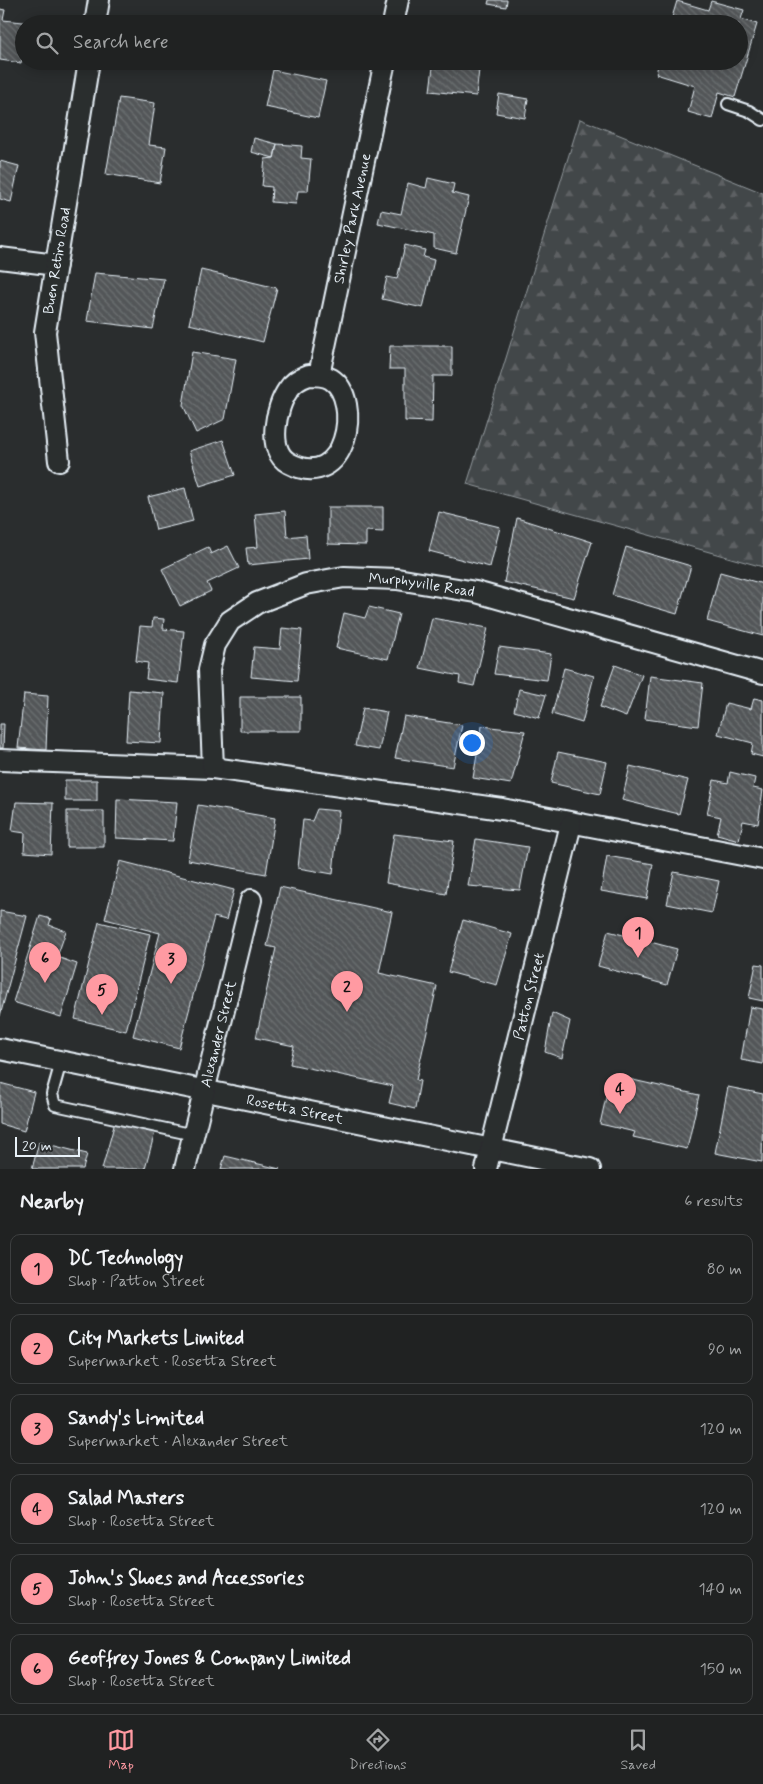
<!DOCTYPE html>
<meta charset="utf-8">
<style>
body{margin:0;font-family:Mynerve,sans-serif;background:#282a2a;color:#f1f3f6}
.scale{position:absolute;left:15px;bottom:12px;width:65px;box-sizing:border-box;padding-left:5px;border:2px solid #e8f1f8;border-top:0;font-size:14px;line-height:18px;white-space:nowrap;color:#e8f1f8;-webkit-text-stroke:4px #2a2d2e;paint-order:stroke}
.you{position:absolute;left:471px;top:742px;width:18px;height:18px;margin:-12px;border:4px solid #fff;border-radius:50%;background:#1a73e8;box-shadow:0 0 0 8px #1a73e833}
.badge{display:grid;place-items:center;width:32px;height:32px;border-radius:50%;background:#ff9aa2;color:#111;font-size:16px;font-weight:700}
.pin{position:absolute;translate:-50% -41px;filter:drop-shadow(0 1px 2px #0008)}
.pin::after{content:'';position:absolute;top:26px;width:18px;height:15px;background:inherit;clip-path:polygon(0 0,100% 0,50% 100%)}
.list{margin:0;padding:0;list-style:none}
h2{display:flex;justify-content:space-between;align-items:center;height:65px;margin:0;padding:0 20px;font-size:21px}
h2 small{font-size:16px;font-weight:400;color:#a2a4a5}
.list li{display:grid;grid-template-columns:32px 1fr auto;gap:15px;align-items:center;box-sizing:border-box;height:70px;margin:0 10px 10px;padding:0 10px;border:1px solid #3d3f40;border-radius:10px}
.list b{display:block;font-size:19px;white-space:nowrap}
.list p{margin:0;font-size:16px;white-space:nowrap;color:#a2a4a5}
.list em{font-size:16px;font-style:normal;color:#a2a4a5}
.icon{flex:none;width:28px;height:28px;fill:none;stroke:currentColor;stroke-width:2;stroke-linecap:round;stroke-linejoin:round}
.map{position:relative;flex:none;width:763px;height:1169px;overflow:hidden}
.search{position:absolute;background:#202222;box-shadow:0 2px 12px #0003;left:15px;right:15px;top:15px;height:55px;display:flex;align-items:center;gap:12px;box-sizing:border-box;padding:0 18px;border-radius:28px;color:#a2a4a5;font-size:19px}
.sheet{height:545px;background:#202222}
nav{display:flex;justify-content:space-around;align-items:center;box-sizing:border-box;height:70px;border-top:1px solid #3d3f40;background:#202222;font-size:14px;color:#a2a4a5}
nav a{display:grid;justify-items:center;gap:2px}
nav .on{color:#ff9aa2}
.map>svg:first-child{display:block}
.forest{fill:url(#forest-firs);stroke:#959ca0}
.building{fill:url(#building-back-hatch);stroke:#e8f1f8}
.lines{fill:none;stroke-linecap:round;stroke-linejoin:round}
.service-casing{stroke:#e8f1f8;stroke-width:14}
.minor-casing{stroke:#e8f1f8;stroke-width:24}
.service{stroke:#2a2d2e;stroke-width:10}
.minor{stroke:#2a2d2e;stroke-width:20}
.labels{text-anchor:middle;stroke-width:4.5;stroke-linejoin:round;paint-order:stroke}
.street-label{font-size:15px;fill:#e8f1f8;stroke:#2a2d2e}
</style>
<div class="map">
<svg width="763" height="1169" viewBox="0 0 763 1169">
<defs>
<pattern id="forest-firs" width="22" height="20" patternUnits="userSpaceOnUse" patternTransform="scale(1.25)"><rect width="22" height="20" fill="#424648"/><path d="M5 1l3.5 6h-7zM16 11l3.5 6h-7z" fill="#5d6163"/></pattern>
<pattern id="building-back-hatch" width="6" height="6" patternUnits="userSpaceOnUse" patternTransform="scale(1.25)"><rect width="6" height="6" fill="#535759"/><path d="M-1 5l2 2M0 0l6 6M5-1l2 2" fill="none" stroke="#6c7072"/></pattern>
</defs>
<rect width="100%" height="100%" fill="#2a2d2e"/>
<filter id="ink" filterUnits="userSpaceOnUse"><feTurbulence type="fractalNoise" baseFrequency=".02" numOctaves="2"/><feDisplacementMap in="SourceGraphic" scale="10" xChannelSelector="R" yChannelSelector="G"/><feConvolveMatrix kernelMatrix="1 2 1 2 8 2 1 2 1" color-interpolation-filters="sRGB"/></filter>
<g filter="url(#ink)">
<path class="forest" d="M580 119 763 193V567L467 484Z"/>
<path class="building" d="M489 0H507L506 7 488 4Z
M677 1 708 10 711 1 744 10 741 19 757 24 735 97 719 92 712 119 688 112 695 86 656 74 659 61H739V24H670Z
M0 9 5 10 3 20 33 23 24 24V50L21 63 0 60Z
M301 17 333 24H300Z
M305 61H336L335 68Z
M444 61H480L476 96 430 91 433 67 443 68Z
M273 70 326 81 318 118 265 107Z
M499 94 528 99 525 118 496 113Z
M119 98 155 103 149 145 166 147 160 183 106 174Z
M254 138 277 144 274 158 251 152Z
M277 144 302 146 301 158 311 159 308 191H298L296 204 271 202 272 187 262 186 265 159 274 158Z
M0 161 19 166 11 202 0 199Z
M428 178 454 184 452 193 469 197 456 253 434 248V235L378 223 381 210 401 214 408 183 426 188Z
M405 245 425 250 423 257 434 260 423 308 382 299 387 277 397 279Z
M201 270 277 288 263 342 189 324Z
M95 273 164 279 153 329 87 321Z
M390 346H452V376H433L432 422 405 421V369H389Z
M192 352 236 359 225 419 196 433 183 405Z
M223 440 235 475 200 486 189 451Z
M185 488 193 521 156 530 148 497Z
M328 507H383V532L366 531V545L328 544Z
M285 511 287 537 306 535 308 559 248 565 246 548 258 547 255 514Z
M439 512 500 527 490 567 429 551Z
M517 518 592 542 574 598 504 582Z
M228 546 239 568 207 583 211 591 180 606 162 569 208 547 211 554Z
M626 547 691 566 677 614 612 595Z
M720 572 763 584V636L707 621Z
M369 607 399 614 388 659 336 648 344 613 365 618Z
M153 618 164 619 163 629 184 631 178 683 146 679 148 663 136 661 140 626 152 627Z
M432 618 488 628 474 686 459 683 460 676 420 668Z
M282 628 302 630 297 681 251 677 254 647 280 649Z
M499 647 551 654 547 680 494 674Z
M615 665 642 675 626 717 600 707Z
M564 668 594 676 582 723 552 714Z
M650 676 703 683 698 726 645 719Z
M519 689 546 695 539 718 514 711Z
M129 690 164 693 161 743 126 741Z
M24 694 48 696 46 750 18 748Z
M240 697H301V731H240Z
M754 698 763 700V757L751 754 753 743 718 734 726 703 751 709Z
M363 708 387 712 379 750 355 746Z
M404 716 462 725 453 767 395 758Z
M0 724H4L3 748H0Z
M482 726 525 731 511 784 473 778Z
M558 752 607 762 600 794 551 783Z
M630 766 688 780 679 814 622 800Z
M730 772 755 778 753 788 763 790 758 824 743 821 739 840 717 834 721 817 707 814 714 780 728 783Z
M65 780H97V801H65Z
M117 799 177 802 173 841 116 838Z
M16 802 53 803 51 854 24 852 25 833 12 831Z
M198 805 275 818 266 874 188 860Z
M317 809 339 811 333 874 298 868 303 820 312 821Z
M67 811H104V847H67Z
M394 834 454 841 446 894 386 883Z
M476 839 528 847 520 890 468 886Z
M607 856 653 864 647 899 601 891Z
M120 861 234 890 226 920 214 917 179 1048 133 1036 160 933 105 919Z
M674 872 719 881 712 913 667 904Z
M280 887 392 912 379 973 437 986 416 1080 420 1081 415 1109 389 1103 393 1086 290 1064 294 1046 256 1038 276 948 267 946Z
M0 911 27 916 0 1016Z
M40 916 51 919 49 925 66 931 57 957 77 964 61 1017 13 1002Z
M463 920 512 934 497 985 448 972Z
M99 922 150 934 126 1031 75 1019Z
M608 931 677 949 667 985 598 966Z
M756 964 763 965V1001L749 998Z
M750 1007 763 1009V1064L741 1060Z
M552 1013 570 1021 562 1058 545 1052Z
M611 1075 699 1095 687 1149 633 1137 635 1132 600 1124Z
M0 1083 34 1092 24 1131 0 1124Z
M728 1087 763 1094 762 1162 715 1153Z
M115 1122 155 1132 145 1169H102Z
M39 1142 87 1154 83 1169H32Z
M225 1156 280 1169H221Z"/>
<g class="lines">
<g class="service-casing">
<path id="service" d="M728 104 749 111 763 120
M61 1062 52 1094 55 1105 194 1135"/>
</g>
<g class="minor-casing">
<g id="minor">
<path d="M95 24 99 0"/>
<path d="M393 24 398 0"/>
<path d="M0 258 56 265"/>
<path d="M309 375C316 375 324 375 331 379 363 399 347 494 289 463 266 451 276 407 288 390 293 382 300 378 309 375Z"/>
<path id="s1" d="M319 375 385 61"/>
<path id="s2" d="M59 461 45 332 89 61"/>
<path d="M0 760 213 768 502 809 763 859"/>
<path id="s3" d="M213 768 209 670 215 645 230 621 257 603 306 584 344 577 397 579 476 592 763 673"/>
<path id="s4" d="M0 1049 590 1169"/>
<path id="s5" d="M185 1169 251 900"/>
<path id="s6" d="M486 1169 571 824"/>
</g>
</g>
<use href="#service" class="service"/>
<use href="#minor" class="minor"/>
</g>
</g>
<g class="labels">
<g class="street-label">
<text dy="5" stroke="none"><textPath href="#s1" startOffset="160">Shirley Park Avenue</textPath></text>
<text dy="5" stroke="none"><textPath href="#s2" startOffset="202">Buen Retiro Road</textPath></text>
<text dy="5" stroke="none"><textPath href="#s3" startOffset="354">Murphyville Road</textPath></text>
<text dy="5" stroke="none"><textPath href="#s6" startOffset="178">Patton Street</textPath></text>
<text dy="5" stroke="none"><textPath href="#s5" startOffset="139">Alexander Street</textPath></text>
<text dy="5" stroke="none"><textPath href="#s4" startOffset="301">Rosetta Street</textPath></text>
</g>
</g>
</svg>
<div class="scale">20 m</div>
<div class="you"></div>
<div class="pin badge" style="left:638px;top:958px">1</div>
<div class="pin badge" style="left:347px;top:1012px">2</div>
<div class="pin badge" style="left:171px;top:984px">3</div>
<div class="pin badge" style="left:620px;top:1114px">4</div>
<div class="pin badge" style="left:102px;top:1015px">5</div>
<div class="pin badge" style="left:45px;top:983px">6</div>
<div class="search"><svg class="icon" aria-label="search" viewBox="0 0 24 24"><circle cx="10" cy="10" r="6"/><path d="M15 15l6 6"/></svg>Search here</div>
</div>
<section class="sheet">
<h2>Nearby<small>6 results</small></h2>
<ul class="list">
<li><span class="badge">1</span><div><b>DC Technology</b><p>Shop · Patton Street</p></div><em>80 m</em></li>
<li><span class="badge">2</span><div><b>City Markets Limited</b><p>Supermarket · Rosetta Street</p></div><em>90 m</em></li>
<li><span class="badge">3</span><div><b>Sandy's Limited</b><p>Supermarket · Alexander Street</p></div><em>120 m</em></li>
<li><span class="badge">4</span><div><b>Salad Masters</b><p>Shop · Rosetta Street</p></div><em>120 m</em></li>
<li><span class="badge">5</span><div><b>John's Shoes and Accessories</b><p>Shop · Rosetta Street</p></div><em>140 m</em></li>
<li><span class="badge">6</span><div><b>Geoffrey Jones &amp; Company Limited</b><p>Shop · Rosetta Street</p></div><em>150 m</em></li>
</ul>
</section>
<nav>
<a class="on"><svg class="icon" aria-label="map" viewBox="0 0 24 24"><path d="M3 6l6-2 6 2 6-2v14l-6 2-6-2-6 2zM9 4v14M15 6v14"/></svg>Map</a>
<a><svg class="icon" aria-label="directions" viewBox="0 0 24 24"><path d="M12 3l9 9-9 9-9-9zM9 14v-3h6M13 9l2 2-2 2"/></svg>Directions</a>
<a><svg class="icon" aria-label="saved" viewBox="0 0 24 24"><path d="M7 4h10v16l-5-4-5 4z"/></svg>Saved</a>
</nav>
